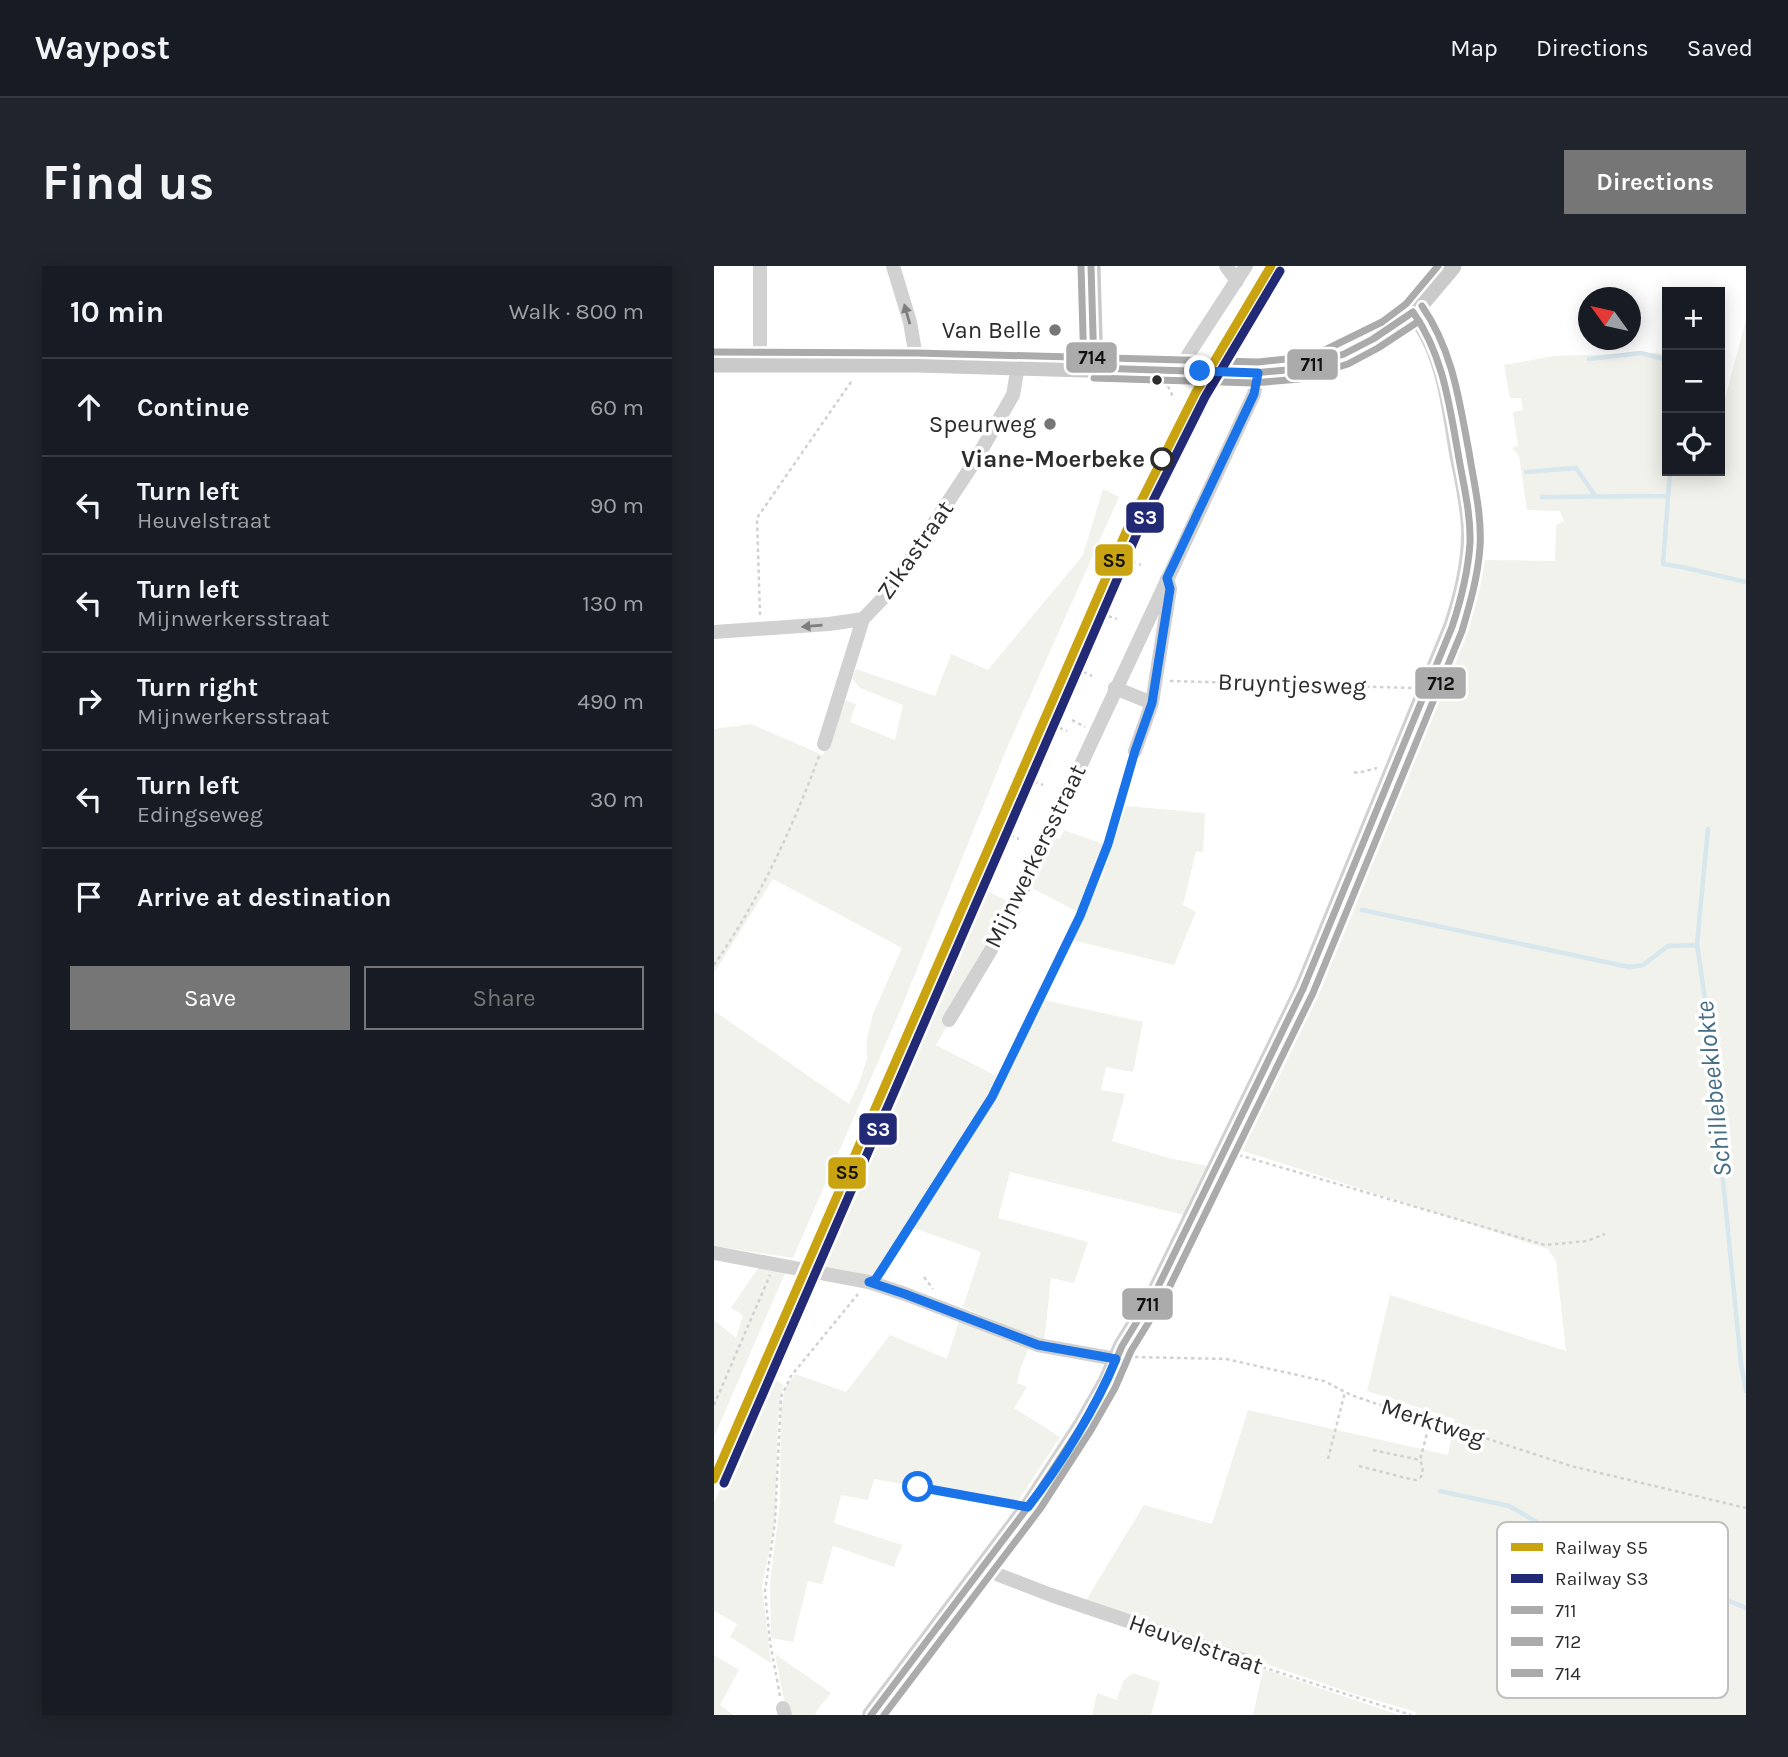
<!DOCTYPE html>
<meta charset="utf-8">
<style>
body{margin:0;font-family:Karla,sans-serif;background:#20242c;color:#f1f3f6}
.controls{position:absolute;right:21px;top:21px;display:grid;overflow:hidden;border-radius:0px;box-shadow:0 4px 18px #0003}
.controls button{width:63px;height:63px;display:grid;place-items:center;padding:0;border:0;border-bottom:2px solid #363941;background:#171b24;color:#f1f3f6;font:35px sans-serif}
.compass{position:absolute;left:864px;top:21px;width:63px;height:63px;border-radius:50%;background:#171b24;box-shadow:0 4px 18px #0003;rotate:303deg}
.stop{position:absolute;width:21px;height:21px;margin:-16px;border:5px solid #1a73e8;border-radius:50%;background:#fff}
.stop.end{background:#1a73e8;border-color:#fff;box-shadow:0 2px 7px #0008}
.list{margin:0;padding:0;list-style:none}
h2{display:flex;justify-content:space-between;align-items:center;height:91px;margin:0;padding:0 28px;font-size:30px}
h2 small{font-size:23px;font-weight:400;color:#9ea1a6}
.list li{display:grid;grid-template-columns:46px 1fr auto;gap:21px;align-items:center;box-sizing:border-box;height:98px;padding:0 28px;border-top:2px solid #363941}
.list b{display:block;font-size:26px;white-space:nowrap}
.list p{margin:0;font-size:23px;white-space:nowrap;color:#9ea1a6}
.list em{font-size:23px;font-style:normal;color:#9ea1a6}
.actions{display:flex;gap:14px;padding:21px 28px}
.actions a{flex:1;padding:16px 0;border:2px solid #767676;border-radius:0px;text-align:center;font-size:24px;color:#767676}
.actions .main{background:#767676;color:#fff}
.icon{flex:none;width:38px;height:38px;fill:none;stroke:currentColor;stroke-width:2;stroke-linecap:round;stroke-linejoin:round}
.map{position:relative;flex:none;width:1032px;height:1449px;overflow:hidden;border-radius:0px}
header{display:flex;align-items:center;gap:42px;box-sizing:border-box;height:98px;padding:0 35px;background:#171b24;border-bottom:2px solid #363941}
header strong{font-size:33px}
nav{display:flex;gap:38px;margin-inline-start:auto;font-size:24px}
.intro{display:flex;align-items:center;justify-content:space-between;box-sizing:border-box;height:168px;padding:0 42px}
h1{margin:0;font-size:49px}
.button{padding:18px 32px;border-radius:0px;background:#767676;color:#fff;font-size:24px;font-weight:700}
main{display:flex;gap:42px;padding:0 42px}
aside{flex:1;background:#171b24;border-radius:0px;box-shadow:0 4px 18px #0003}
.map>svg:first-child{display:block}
.green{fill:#f0f2eb}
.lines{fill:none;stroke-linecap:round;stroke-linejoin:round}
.stream{stroke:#d8e6ee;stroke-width:4.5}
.path{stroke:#d1d1d1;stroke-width:2.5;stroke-dasharray:3.5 3.5;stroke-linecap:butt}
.minor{stroke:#d1d1d1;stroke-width:14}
.tertiary{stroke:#d1d1d1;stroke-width:18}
.secondary{stroke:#cacaca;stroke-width:19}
.bus-1-casing{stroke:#fff;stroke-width:12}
.bus-2-casing{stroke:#fff;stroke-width:12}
.bus-3-casing{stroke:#fff;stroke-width:12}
.bus-1{stroke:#ababab;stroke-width:7}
.bus-2{stroke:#ababab;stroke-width:7}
.bus-3{stroke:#ababab;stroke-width:7}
.rail-1-casing{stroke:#fff;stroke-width:14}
.rail-2-casing{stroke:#fff;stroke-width:14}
.rail-1{stroke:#caa410;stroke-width:9}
.rail-2{stroke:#222975;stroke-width:9}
.oneway{fill:#7e7e7e}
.route{stroke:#1a73e8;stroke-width:9}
.poi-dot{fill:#767676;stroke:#fff;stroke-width:2.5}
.bus-dot{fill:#2c2c2c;stroke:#fff;stroke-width:2.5}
.stop-dot{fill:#fff;stroke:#2c2c2c;stroke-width:3.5}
.labels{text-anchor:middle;stroke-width:7;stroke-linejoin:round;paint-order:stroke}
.poi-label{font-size:24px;fill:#2c2c2c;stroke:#fff;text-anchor:end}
.stop-label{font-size:24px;font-weight:bold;fill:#2c2c2c;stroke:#fff;text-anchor:end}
.street-label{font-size:24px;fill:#2c2c2c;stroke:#fff}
.water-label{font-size:26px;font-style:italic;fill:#436e86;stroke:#fff}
.key{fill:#fff;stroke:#c0c0c0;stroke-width:2}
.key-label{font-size:19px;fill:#2c2c2c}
.line-badge{stroke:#fff;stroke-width:2.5}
.badge-label{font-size:19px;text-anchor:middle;font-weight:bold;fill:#fff}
.pale-badge-label{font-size:19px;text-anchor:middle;font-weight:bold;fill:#111}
</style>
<header>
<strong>Waypost</strong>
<nav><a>Map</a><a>Directions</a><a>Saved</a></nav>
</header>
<div class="intro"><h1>Find us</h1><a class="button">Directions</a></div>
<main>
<aside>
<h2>10 min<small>Walk · 800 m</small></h2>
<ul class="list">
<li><svg class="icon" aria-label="ahead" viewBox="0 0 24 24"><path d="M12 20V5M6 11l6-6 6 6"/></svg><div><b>Continue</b></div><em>60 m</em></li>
<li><svg class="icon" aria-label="left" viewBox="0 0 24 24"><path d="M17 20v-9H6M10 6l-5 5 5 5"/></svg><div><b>Turn left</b><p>Heuvelstraat</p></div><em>90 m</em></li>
<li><svg class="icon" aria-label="left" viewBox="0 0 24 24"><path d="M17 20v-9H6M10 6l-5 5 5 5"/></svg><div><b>Turn left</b><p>Mijnwerkersstraat</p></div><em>130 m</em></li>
<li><svg class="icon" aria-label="right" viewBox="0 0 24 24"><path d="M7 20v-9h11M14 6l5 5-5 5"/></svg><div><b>Turn right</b><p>Mijnwerkersstraat</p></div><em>490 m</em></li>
<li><svg class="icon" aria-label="left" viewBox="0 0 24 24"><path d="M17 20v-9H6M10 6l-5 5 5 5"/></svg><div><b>Turn left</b><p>Edingseweg</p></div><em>30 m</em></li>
<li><svg class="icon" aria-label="arrive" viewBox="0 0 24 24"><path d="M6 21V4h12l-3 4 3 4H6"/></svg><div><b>Arrive at destination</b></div></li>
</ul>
<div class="actions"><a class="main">Save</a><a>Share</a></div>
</aside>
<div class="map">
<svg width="1032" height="1449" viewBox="0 0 1032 1449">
<rect width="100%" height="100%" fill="#fff"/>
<path class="green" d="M1032 54V1449H701L702 1446 640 1428 371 1336 430 1239 498 1258 534 1144 734 1189 741 1153 653 1125 676 1029 852 1085 842 995 834 983 523 883C579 758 636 634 688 508 717 438 747 368 766 294L841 295 842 259 850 255 846 245 813 244 805 190 798 182 804 180 799 146 809 144 807 132H796L790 99 840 90 943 87 953 89V205H1006V151Z
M389 223 405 231 292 484 186 745 79 992 0 980V745L135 838 145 817 153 793V773L159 748 188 682 59 613 0 707V463L37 458 109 489 131 434 142 438 136 456 181 474 189 439 146 422 138 412 142 403 221 430 237 388 274 404 369 289Z
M412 540 491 547 489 587 482 585 469 639 482 646 460 699 358 674 388 611Z
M350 564 392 579 364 646 314 620 337 571 346 573Z
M269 623 296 636 254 709 237 753 222 779 286 812 293 798 297 799 330 734 429 756 419 806 392 801 387 824 411 828 398 875 455 892 494 900 470 949 296 906 284 952 374 976 360 1017 337 1012 330 1077 249 1041 267 986 197 961 269 848 266 847 159 1010 101 998Z
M47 998 72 1005 0 1171V1054L22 1072 29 1049 17 1042Z
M102 1007 57 1111 69 1119 64 1155 61 1257 48 1320 57 1397 16 1371 23 1358 0 1345V1237L96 1008Z
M246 1051 315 1081 306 1104 303 1117 313 1121 300 1142 346 1171 302 1238 160 1213 154 1234 127 1229 120 1257 188 1279 180 1301 119 1280 108 1318 94 1315 79 1376 57 1372 56 1317 66 1237 67 1141 72 1120 81 1108 132 1126 176 1069 233 1093Z
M61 1388 117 1427 101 1447 103 1449H76L71 1439Z
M0 1389 25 1404 6 1439 19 1449H0Z
M549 1403 685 1449H539Z
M419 1407 446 1416 437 1449H378L383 1427 403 1434 409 1415Z"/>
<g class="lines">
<path class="stream" d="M875 93 927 87 953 94
M956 205 949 298 968 301 1032 316
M812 206 862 202 882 231
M828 231 954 230
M994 563 983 678 992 740 1027 1098 1032 1125
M634 641 636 642
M648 644 915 701 929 699 954 680 983 679
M726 1225 795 1240 837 1264 901 1281 957 1305 1001 1329 1032 1342"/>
<path class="path" d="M454 120 460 133
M437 237 452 243
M412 293 427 299
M388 348 403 353
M46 349 43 252 139 113
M363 403 378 410
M456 415 698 422
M358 454 371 461
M339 459 353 465
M640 506 644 507 663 502
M314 513 329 519
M290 567 305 573
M0 699C45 634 78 564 105 490
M525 889 831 979 873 975 891 968
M168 1005 278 831 366 650 394 578 417 498
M210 1011 219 1023
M421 1091 512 1093 610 1115 637 1129 716 1156 734 1160 857 1200 1032 1242
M0 1139 56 1009
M659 1184 706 1194
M614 1193 631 1126
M645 1200 696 1213 702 1214 707 1211 709 1202 706 1194 716 1156
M204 1221 297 1238
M542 1399 697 1449
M66 1430 56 1376 51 1325 61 1256 67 1131 77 1110 144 1028"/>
<path class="minor" d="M46 0V96
M179 0 196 56 203 97
M512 0 523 15
M469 104 474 89 532 0
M0 366 115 358 149 353
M401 422 438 437
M110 478 149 353 174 327 261 195 299 129 304 100
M421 485 438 437 456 323 453 313
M235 754 293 657 540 128 544 107
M0 987 155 1016 191 1028 324 1079 402 1093
M270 1300 285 1309 337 1329 529 1394
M69 1442 71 1449"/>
<path class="tertiary" d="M157 1449 317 1237 368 1159 392 1117 408 1080 443 1023 589 723 738 361C748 330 756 300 756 267 756 240 749 213 744 187 736 139 731 85 699 46"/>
<path class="secondary" d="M377 0 380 102
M0 97H203L544 107 593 101 613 95 674 65 699 46 738 0"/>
<g class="bus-1-casing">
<path id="bus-1" d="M377 0 380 102
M380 102 539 107 584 103 630 88 659 73 699 46
M157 1449 317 1237 368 1159 392 1117 408 1080 443 1023 589 723 738 361C747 334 754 306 756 277 757 247 749 217 744 187 735 137 729 89 699 46"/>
</g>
<g class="bus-2-casing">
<path id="bus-2" d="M367 0 370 102
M380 112 539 117 586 113 634 98 664 82 705 55
M170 1449 326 1243 377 1164 401 1122 417 1085 452 1028 599 727 748 365C756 338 764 310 766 281 768 249 760 218 755 186 745 134 739 85 708 40"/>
</g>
<g class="bus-3-casing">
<path id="bus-3" d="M0 86 203 87 544 96 591 91 609 85 668 56 692 38 724 0"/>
</g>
<use href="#bus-1" class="bus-1"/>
<use href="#bus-2" class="bus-2"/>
<use href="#bus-3" class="bus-3"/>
<g class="rail-1-casing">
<path id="rail-1" d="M0 1213 415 259 482 126 557 0"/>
</g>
<g class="rail-2-casing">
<path id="rail-2" d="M10 1217 425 263 491 131 566 5"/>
</g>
<use href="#rail-1" class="rail-1"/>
<use href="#rail-2" class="rail-2"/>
</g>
<defs><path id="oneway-solid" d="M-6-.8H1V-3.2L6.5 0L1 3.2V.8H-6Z" transform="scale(1.75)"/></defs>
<g class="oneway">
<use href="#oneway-solid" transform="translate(193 48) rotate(-106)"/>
<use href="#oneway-solid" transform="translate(98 360) rotate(175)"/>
</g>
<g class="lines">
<path class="route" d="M204 1221 314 1241C346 1200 382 1142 402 1093L324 1079 191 1028 155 1016 161 1014 167 1005 278 831 366 650 394 578 421 485 438 437 456 323 453 312 540 128 544 107 486 105"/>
</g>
<g class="poi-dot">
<circle cx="341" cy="64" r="7"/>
<circle cx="336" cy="158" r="7"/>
</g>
<circle class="bus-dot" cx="443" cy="114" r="6"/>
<circle class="stop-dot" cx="448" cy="193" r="10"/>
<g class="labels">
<g class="poi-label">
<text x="327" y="72">Van Belle</text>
<text x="322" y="166">Speurweg</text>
</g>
<g class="stop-label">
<text x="431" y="201">Viane-Moerbeke</text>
</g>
<g class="street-label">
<text transform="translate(201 284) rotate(-55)" y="8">Zikastraat</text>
<text transform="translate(578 418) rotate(2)" y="8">Bruyntjesweg</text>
<text transform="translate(321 590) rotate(-64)" y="8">Mijnwerkersstraat</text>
<text transform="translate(719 1156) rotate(18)" y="8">Merktweg</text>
<text transform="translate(482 1378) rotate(19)" y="8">Heuvelstraat</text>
</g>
<g class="water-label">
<text transform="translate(999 823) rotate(-96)" y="9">Schillebeeklokte</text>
</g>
</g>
<rect x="783" y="1256" width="231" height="176" rx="10" class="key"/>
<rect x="797" y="1277" width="32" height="8" fill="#caa410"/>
<rect x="797" y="1308" width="32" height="9" fill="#222975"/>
<rect x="797" y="1340" width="32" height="8" fill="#ababab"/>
<rect x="797" y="1371" width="32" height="9" fill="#ababab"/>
<rect x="797" y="1403" width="32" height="8" fill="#ababab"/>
<g class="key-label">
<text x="841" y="1288">Railway S5</text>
<text x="841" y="1319">Railway S3</text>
<text x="841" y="1351">711</text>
<text x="841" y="1382">712</text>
<text x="841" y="1414">714</text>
</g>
<g class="line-badge">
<rect x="351" y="75" width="53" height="33" rx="7" fill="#ababab"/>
<rect x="572" y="82" width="53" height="33" rx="7" fill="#ababab"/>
<rect x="411" y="235" width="40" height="33" rx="7" fill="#222975"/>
<rect x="380" y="277" width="40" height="34" rx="7" fill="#caa410"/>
<rect x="700" y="400" width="53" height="34" rx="7" fill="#ababab"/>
<rect x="144" y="846" width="40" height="34" rx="7" fill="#222975"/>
<rect x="113" y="890" width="40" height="34" rx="7" fill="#caa410"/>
<rect x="407" y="1021" width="53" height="34" rx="7" fill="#ababab"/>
</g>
<g class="badge-label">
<text x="431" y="258">S3</text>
<text x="164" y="870">S3</text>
</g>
<g class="pale-badge-label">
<text x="378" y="98">714</text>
<text x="598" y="105">711</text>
<text x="400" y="301">S5</text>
<text x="727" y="424">712</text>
<text x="133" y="913">S5</text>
<text x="434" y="1045">711</text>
</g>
</svg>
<div class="controls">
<button>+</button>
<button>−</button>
<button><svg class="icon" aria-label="locate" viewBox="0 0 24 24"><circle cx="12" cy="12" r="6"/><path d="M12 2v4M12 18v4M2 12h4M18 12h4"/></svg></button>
</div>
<svg class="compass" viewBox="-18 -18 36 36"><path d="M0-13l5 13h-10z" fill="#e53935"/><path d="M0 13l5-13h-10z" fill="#9ea1a6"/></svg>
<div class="stop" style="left:204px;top:1221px"></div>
<div class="stop end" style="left:486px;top:105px"></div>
</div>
</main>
